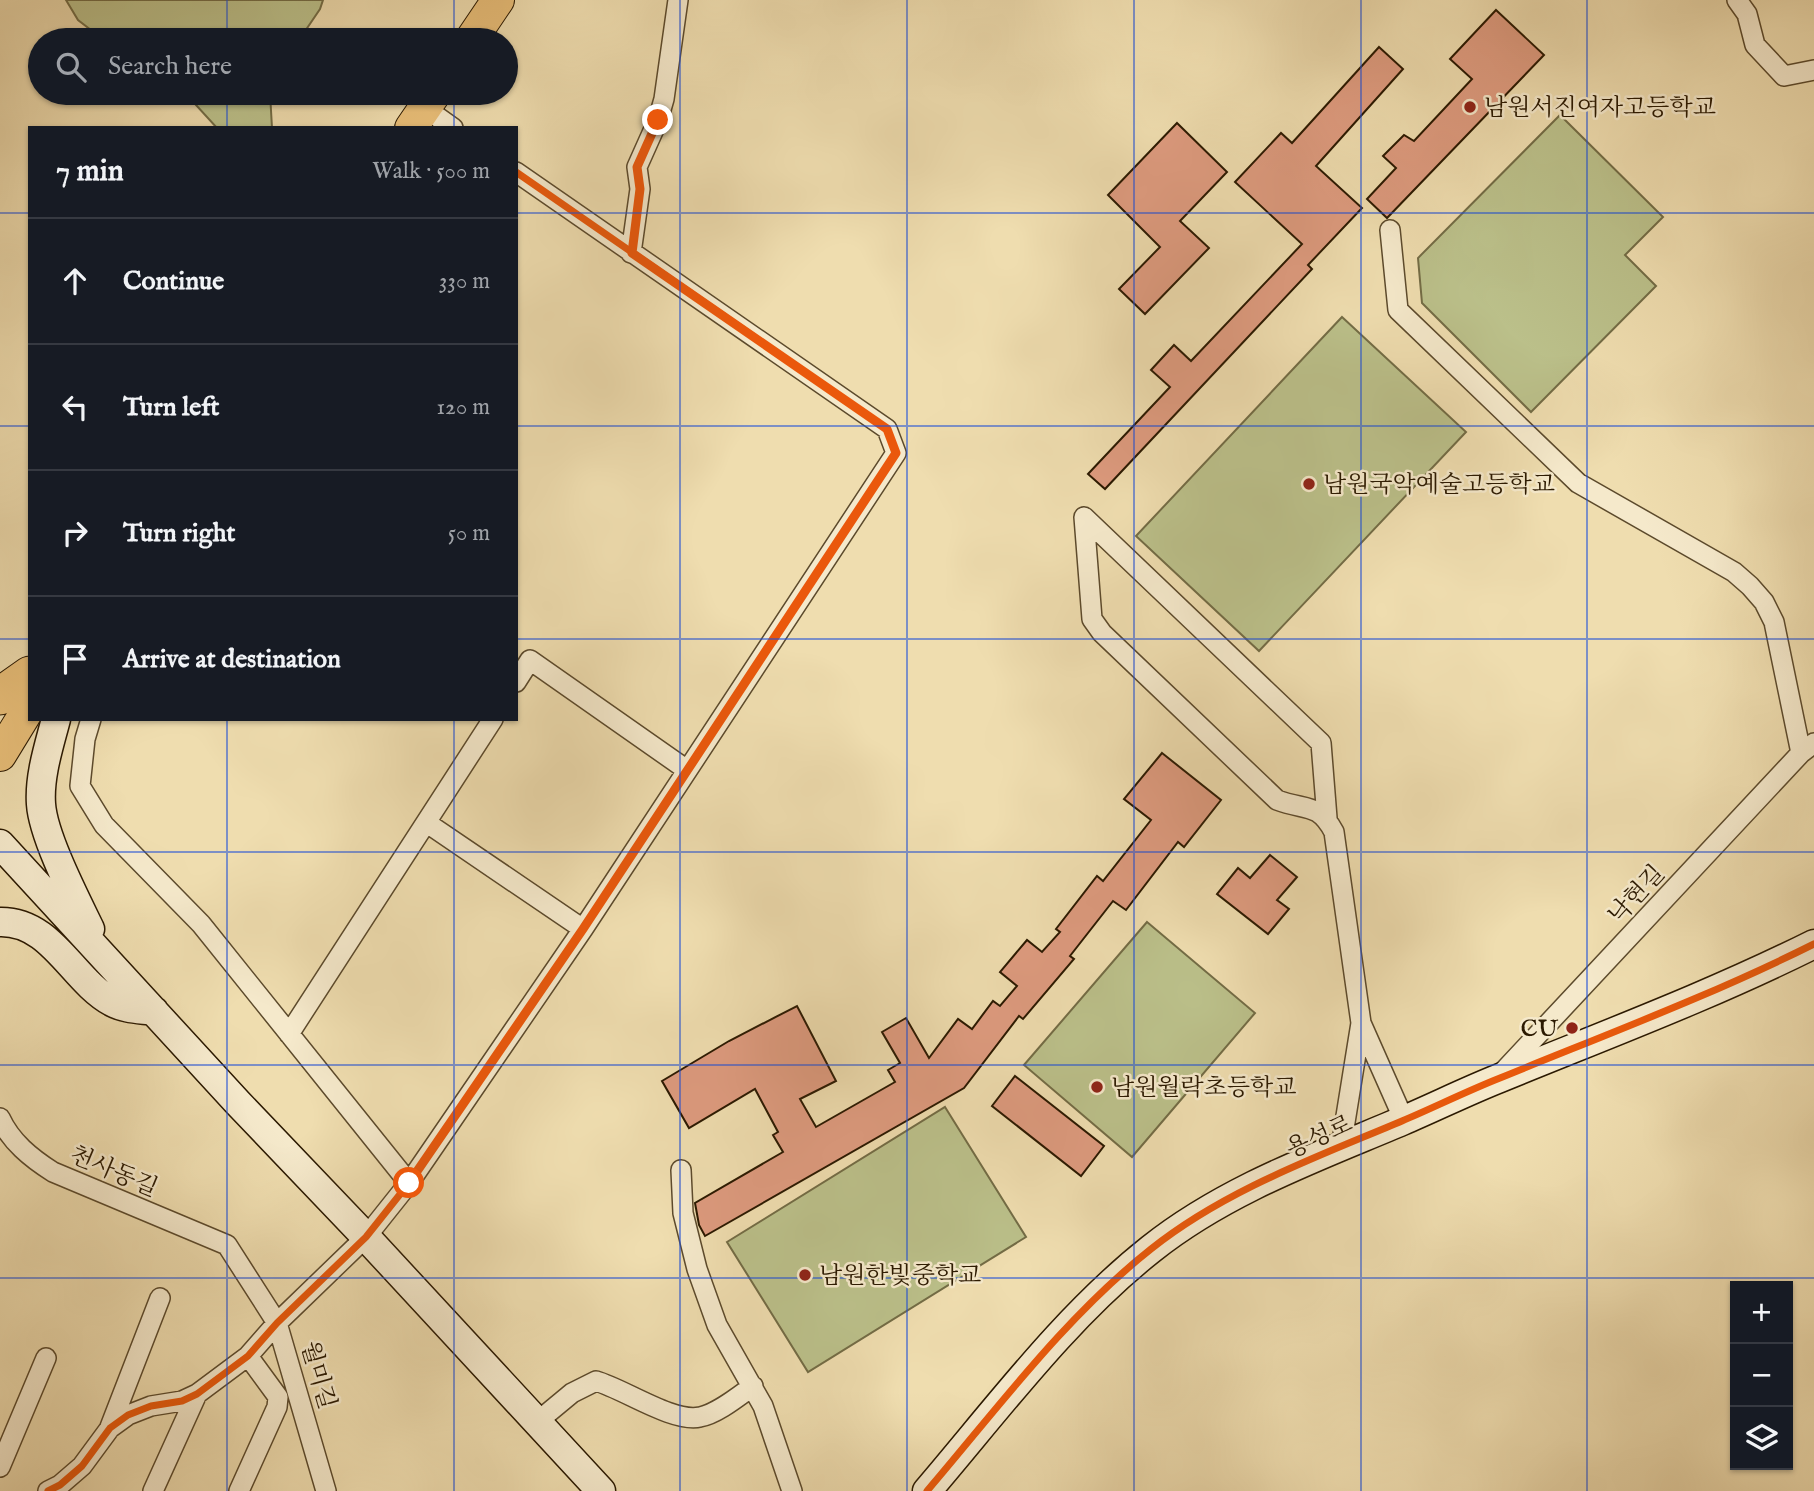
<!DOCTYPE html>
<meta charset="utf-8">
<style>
body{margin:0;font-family:"IM FELL English","Noto Serif KR",serif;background:#242831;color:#f1f3f6}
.controls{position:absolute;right:21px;bottom:21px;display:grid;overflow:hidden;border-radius:0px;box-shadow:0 2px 5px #0004}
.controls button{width:63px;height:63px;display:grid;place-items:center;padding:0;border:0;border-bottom:2px solid #363941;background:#171b24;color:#f1f3f6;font:35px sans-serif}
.stop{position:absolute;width:21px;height:21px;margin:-16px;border:5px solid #ea580c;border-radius:50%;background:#fff}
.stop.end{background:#ea580c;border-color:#fff;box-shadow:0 2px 7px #0008}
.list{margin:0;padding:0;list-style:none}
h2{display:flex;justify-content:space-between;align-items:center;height:91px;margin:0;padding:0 28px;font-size:30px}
h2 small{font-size:23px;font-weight:400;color:#9ea1a6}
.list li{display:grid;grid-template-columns:46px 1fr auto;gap:21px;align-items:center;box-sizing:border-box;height:126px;padding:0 28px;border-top:2px solid #363941}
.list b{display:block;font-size:26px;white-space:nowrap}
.list em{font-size:23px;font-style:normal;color:#9ea1a6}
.icon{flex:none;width:38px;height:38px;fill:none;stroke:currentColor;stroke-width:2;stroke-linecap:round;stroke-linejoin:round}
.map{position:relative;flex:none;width:1814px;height:1491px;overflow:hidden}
.search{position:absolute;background:#171b24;box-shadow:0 2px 5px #0004;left:28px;top:28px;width:490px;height:77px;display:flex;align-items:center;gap:18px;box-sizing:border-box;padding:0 24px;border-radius:38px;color:#9ea1a6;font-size:26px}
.panel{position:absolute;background:#171b24;box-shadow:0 2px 5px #0004;left:28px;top:126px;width:490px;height:595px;border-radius:0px}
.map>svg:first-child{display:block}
.green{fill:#bbc08a;stroke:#736c45;stroke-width:2}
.building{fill:#de9b7f;stroke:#2b1900;stroke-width:2}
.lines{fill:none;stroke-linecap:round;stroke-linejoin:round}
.street-casing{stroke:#5c4a2c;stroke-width:22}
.secondary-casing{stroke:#2b1900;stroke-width:31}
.primary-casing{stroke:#2b1900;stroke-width:34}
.highway-casing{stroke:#2b1900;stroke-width:39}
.street{stroke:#f5e9cb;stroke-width:19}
.secondary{stroke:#f5e9cb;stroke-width:28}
.primary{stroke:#e8be78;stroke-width:32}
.highway{stroke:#e8be78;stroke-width:37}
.cycleway-casing{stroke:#f5e9cb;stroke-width:11}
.cycleway{stroke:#e8590c;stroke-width:7}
.route{stroke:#ea580c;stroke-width:9}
.grid{fill:none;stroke:#1d4ed8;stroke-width:2;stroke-opacity:0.55}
.poi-dot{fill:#8f2418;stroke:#f5e9cb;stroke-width:2.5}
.labels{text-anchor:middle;stroke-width:5;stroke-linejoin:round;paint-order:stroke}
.poi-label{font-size:24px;fill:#2b1900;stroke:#f5e9cb;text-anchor:start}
.street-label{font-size:24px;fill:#2b1900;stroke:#f5e9cb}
</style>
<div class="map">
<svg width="1814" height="1491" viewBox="0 0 1814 1491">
<rect width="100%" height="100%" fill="#efddaf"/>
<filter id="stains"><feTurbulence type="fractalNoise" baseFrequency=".00286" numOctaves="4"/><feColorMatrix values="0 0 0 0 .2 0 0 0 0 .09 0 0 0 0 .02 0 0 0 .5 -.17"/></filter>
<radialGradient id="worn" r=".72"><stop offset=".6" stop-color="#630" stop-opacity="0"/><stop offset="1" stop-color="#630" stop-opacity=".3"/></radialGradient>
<path class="green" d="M66 0H323L320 9 299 40H104L78 20Z
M185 93H270L272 128H217Z
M1560 115 1663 217 1625 255 1656 286 1531 412 1422 303 1418 258Z
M1342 317 1466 432 1259 651 1136 536Z
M1147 922 1255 1013 1132 1157 1024 1065Z
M945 1107 1026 1237 808 1372 727 1242Z"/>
<path class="building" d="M1496 10 1544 55 1387 218 1367 199 1396 168 1383 156 1404 135 1414 141 1472 79 1450 59Z
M1379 47 1403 69 1316 166 1362 208 1308 265 1312 269 1105 489 1088 474 1170 387 1151 370 1174 345 1191 361 1302 244 1235 182 1281 133 1292 143Z
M1177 123 1227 172 1180 221 1209 248 1145 314 1119 289 1160 247 1108 195Z
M1162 753 1221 800 1184 847 1178 842 1126 910 1113 901 1070 956 1074 959 1023 1019 1019 1016 964 1088 705 1236 699 1225 695 1203 783 1152 773 1135 778 1132 755 1089 689 1128 662 1081 729 1041 797 1006 836 1081 800 1099 816 1127 895 1082 888 1070 900 1063 882 1032 906 1018 929 1058 958 1019 972 1029 993 1001 1000 1006 1017 986 1000 972 1027 940 1042 952 1060 932 1056 929 1097 876 1103 881 1151 820 1124 799Z
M1270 855 1297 877 1277 900 1289 909 1268 934 1217 894 1238 868 1250 878Z
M1015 1076 1104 1146 1081 1176 992 1106Z"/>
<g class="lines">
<g class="street-casing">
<path id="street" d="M1737 0 1747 14 1755 45 1784 76 1814 70
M425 108 453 128
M1390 230 1398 310 1578 483 1734 572 1750 586 1764 602 1774 622 1801 753
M631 253 640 189 637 167 658 120 664 99 678 0
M516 682 530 660 687 770
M91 719 85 739 80 786 104 825 201 924 409 1183
M1327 818 1321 743 1084 517 1092 619 1102 633 1277 800C1306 811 1318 802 1334 832L1361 1023
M427 823 583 929
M289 1034 493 719
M1501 1074 1801 753 1814 743
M0 1118C11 1142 31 1158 53 1172L227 1245 277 1323 326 1491
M1341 1147 1361 1023 1404 1120
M681 1170 683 1213 697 1269 717 1325 763 1406 792 1491
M537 1422 572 1393 596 1381C624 1389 673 1423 700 1417 717 1414 739 1396 753 1386
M110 1427 160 1298
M0 1467 46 1358
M48 1491 60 1485 82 1466 110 1428 128 1415 151 1406 182 1401 197 1394 248 1356 277 1323 366 1237 409 1183 583 929 896 453 887 429 516 172
M153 1491 197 1394
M239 1491 277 1407 278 1397 248 1356"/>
</g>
<g class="secondary-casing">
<path id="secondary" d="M56 719C49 746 39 776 41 804 43 836 75 898 90 929
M0 844 238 1103 366 1237 601 1491
M0 922C52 921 72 980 112 1002 124 1009 141 1009 154 1011
M927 1491C998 1408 1065 1317 1151 1249 1225 1190 1317 1157 1402 1121 1435 1107 1467 1091 1500 1078 1605 1035 1712 995 1814 944"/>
</g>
<g class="primary-casing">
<path id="primary" d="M471 40 498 0
M411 128 435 93
M0 755 30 706"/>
</g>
<g class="highway-casing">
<path id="highway" d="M0 696 30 675"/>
</g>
<use href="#street" class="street"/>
<use href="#secondary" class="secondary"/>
<use href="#primary" class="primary"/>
<use href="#highway" class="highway"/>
<g class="cycleway-casing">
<path id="cycleway" d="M48 1491 60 1485 82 1466 110 1428 128 1415 151 1406 182 1401 197 1394 248 1356 277 1323 366 1237 409 1183 583 929 896 453 887 429 516 172
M927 1491C998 1408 1065 1317 1151 1249 1225 1190 1317 1157 1402 1121 1435 1107 1467 1091 1500 1078 1605 1035 1712 995 1814 944"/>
</g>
<use href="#cycleway" class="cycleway"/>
</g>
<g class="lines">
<path class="route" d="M409 1183 583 929 896 453 887 429 632 253 640 189 637 167 658 120"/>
</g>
<path class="grid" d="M227 0V40M454 0V40M680 0V1491M907 0V1491M1134 0V1491M1361 0V1491M1587 0V1491M227 93V128M454 93V128M0 213H30M516 213H1814M0 426H30M516 426H1814M0 639H30M516 639H1814M227 719V1491M454 719V1491M0 852H1814M0 1065H1814M0 1278H1814"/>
<g class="poi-dot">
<circle cx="1470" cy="107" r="7"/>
<circle cx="1309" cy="484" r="7"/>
<circle cx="1572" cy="1028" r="7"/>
<circle cx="1097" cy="1087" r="7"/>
<circle cx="805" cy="1275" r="7"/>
</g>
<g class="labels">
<g class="poi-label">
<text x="1484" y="115">남원서진여자고등학교</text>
<text x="1323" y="492">남원국악예술고등학교</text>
<text x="1558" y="1036" text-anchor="end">CU</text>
<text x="1111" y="1095">남원월락초등학교</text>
<text x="819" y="1283">남원한빛중학교</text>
</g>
<g class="street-label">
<text transform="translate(1636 894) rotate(-47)" y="8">낙현길</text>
<text transform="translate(1319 1136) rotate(-24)" y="8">용성로</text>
<text transform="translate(114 1171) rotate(23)" y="8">천사동길</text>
<text transform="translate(319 1375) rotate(74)" y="8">월미길</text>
</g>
</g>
<rect width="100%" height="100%" filter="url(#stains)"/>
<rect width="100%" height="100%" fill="url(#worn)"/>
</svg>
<div class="controls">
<button>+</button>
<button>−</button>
<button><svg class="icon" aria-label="layers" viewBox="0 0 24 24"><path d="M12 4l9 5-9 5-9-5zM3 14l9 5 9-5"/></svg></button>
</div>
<div class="stop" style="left:409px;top:1183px"></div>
<div class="stop end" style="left:658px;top:120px"></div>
<div class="search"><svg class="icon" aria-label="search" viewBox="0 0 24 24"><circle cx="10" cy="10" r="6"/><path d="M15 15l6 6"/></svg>Search here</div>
<section class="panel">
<h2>7 min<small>Walk · 500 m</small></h2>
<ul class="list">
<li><svg class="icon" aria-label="ahead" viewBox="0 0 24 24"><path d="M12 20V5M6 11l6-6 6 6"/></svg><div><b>Continue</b></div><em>330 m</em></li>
<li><svg class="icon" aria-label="left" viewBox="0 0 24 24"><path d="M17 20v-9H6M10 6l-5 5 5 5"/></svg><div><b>Turn left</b></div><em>120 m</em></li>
<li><svg class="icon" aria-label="right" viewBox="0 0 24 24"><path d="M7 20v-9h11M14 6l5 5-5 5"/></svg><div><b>Turn right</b></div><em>50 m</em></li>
<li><svg class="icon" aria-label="arrive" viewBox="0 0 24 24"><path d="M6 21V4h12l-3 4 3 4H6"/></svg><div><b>Arrive at destination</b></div></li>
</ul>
</section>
</div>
